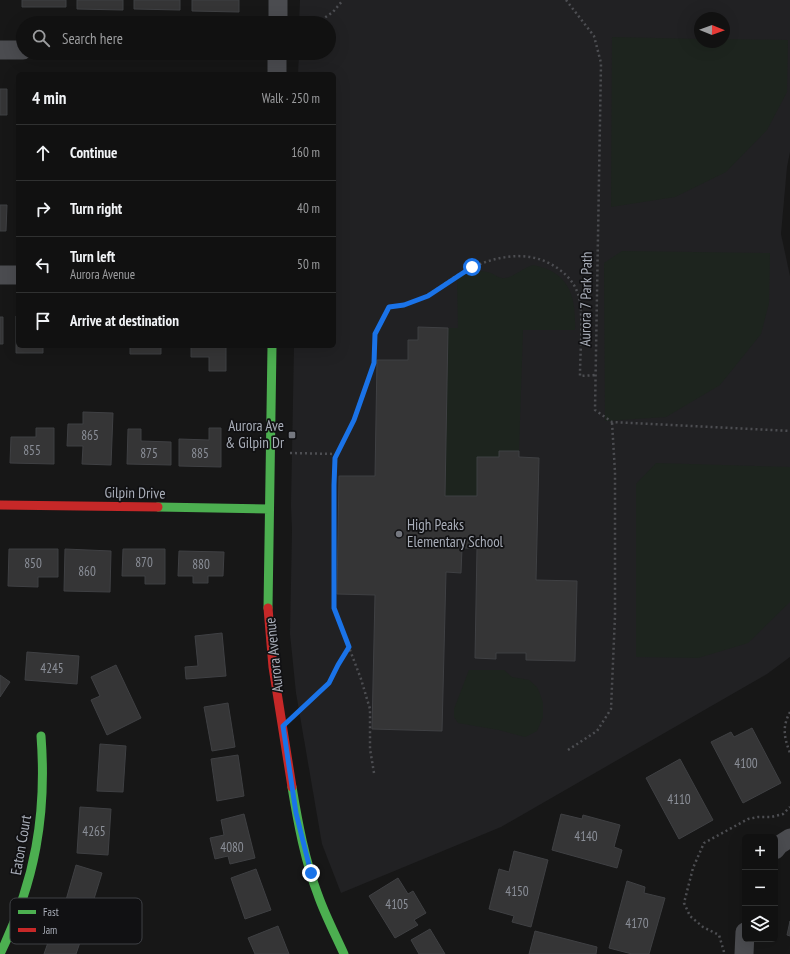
<!DOCTYPE html>
<meta charset="utf-8">
<style>
body{margin:0;font-family:"PT Sans Narrow",sans-serif;background:#1e1f1f;color:#f1f3f6}
.controls{position:absolute;right:12px;bottom:12px;display:grid;overflow:hidden;border-radius:6px;box-shadow:0 4px 16px #0002}
.controls button{width:36px;height:36px;display:grid;place-items:center;padding:0;border:0;border-bottom:1px solid #303131;background:#111;color:#f1f3f6;font:20px sans-serif}
.compass{position:absolute;left:694px;top:12px;width:36px;height:36px;border-radius:50%;background:#111;box-shadow:0 4px 16px #0002;rotate:91deg}
.stop{position:absolute;width:12px;height:12px;margin:-9px;border:3px solid #1a73e8;border-radius:50%;background:#fff}
.stop.end{background:#1a73e8;border-color:#fff;box-shadow:0 1px 4px #0008}
.list{margin:0;padding:0;list-style:none}
h2{display:flex;justify-content:space-between;align-items:center;height:52px;margin:0;padding:0 16px;font-size:17px}
h2 small{font-size:13px;font-weight:400;color:#9c9d9f}
.list li{display:grid;grid-template-columns:26px 1fr auto;gap:12px;align-items:center;box-sizing:border-box;height:56px;padding:0 16px;border-top:1px solid #303131}
.list b{display:block;font-size:15px;white-space:nowrap}
.list p{margin:0;font-size:13px;white-space:nowrap;color:#9c9d9f}
.list em{font-size:13px;font-style:normal;color:#9c9d9f}
.icon{flex:none;width:22px;height:22px;fill:none;stroke:currentColor;stroke-width:2;stroke-linecap:round;stroke-linejoin:round}
.map{position:relative;flex:none;width:790px;height:954px;overflow:hidden}
.search{position:absolute;background:#111;box-shadow:0 4px 16px #0002;left:16px;top:16px;width:320px;height:44px;display:flex;align-items:center;gap:10px;box-sizing:border-box;padding:0 14px;border-radius:22px;color:#9c9d9f;font-size:15px}
.panel{position:absolute;background:#111;box-shadow:0 4px 16px #0002;left:16px;top:72px;width:320px;height:276px;border-radius:6px}
.map>svg:first-child{display:block}
.built{fill:#212123;fill-rule:evenodd}
.green{fill:#1d241e}
.building{fill:#353536;stroke:#3f4043}
.lines{fill:none;stroke-linecap:round;stroke-linejoin:round}
.path{stroke:#4d4e52;stroke-width:2.5;stroke-dasharray:2 3;stroke-linecap:butt}
.street{stroke:#4b4c50;stroke-width:19}
.fast{stroke:#4caf50;stroke-width:9}
.jam{stroke:#c62828;stroke-width:9}
.route{stroke:#1a73e8;stroke-width:5}
.poi-dot{fill:#757880;stroke:#111113;stroke-width:1.5}
.labels{text-anchor:middle;stroke-width:3.5;stroke-linejoin:round;paint-order:stroke}
.number-label{font-size:13px;fill:#8b8f98}
.street-label{font-size:15px;fill:#a8adb8;stroke:#111113}
.poi-label{font-size:15px;fill:#a8adb8;stroke:#111113;text-anchor:end}
.key{fill:#111113;stroke:#3e4045;stroke-width:1}
.key-label{font-size:11px;fill:#a8adb8}
</style>
<div class="map">
<svg width="790" height="954" viewBox="0 0 790 954">
<rect width="100%" height="100%" fill="#171717"/>
<path class="built" d="M300 0H790V152L787 167 781 234 790 276V657L767 674 501 827 341 893 322 844 296 693 290 634 292 530 291 505 294 346H334V74H298L299 53H329V23H299ZM700 18H724V42H700Z"/>
<path class="green" d="M612 37 700 39V42H724V39L788 40 787 92 767 130 726 172 675 197 611 207Z
M622 251 770 253 769 303 761 334 720 385 666 417 605 421 604 263Z
M533 265C570 272 576 297 575 330H523L519 451H499V457H477V496H445L448 328H458L457 278C469 273 481 268 493 274 497 276 500 279 505 278 512 278 523 268 533 265Z
M656 463 790 467V602L748 643 698 658 636 657V484Z
M469 670H504L512 677 529 680 537 687 540 694 543 703V717L537 731 525 737 499 730 458 723 454 717V709Z"/>
<path class="building" d="M22 0H66V7H22Z
M77 0H123V10L77 9Z
M134 0H180V10L134 9Z
M192 0H239V12L192 11Z
M0 89H7V115H0Z
M0 205H7L6 231H0Z
M16 316H18V346H43V353H16Z
M0 317H3V344H0Z
M418 327 448 328 445 496H477V457H499V451H519V457L539 458 536 580 577 581 575 661 526 660V653H496V659L475 658 477 548H462L461 573 446 572 442 731 372 729 375 595 337 594 339 476H375L377 360H408V340H418Z
M130 346H161V354H130Z
M191 346H226V371H209V357H191Z
M83 412 113 413 111 465 82 464 83 446H67L68 424H83Z
M36 428H54V464L10 463 11 437H36Z
M209 428H221V467L179 466V439L209 440Z
M128 429H141V441L171 442V465L127 464Z
M9 549H58V577H38V587L8 586Z
M65 549 111 551 110 592 64 591Z
M123 549H165V584H145V576H122Z
M179 551 224 552 223 576H208V583H193V576H178Z
M222 633 226 676 186 679 185 667 198 666 195 636Z
M27 652 79 656 77 684 25 680Z
M116 665 141 718 107 735 91 700 100 696 91 677Z
M0 675 10 682 0 697Z
M228 703 235 747 212 751 204 707Z
M752 728 781 783 743 803 711 742 731 732 734 737Z
M100 744 126 746 123 792 97 791Z
M238 755 244 796 217 801 211 759Z
M680 759 713 820 679 839 646 778Z
M80 807 111 809 108 855 77 853Z
M244 814 255 858 230 864 228 856 215 859 210 838 224 835 221 820Z
M561 814 582 819 583 815 620 825 614 847 622 850 617 868 552 850Z
M514 851 548 860 531 927 512 922 514 916 489 909 499 869 509 872Z
M76 865 102 873 89 915 64 907Z
M256 869 271 910 245 919 231 878Z
M398 878 408 894 413 891 426 913 414 920 418 925 395 938 369 896Z
M627 881 645 887 644 893 665 898 649 954H632L609 948Z
M58 914 86 925 76 954H44Z
M790 921V936L787 935Z
M278 926 289 954H255L248 938Z
M430 929 445 954H419L411 940Z
M535 931 597 947 596 954H529Z"/>
<g class="lines">
<path class="path" d="M566 0 594 36 601 63 595 410 612 422 790 431
M317 23 333 12 343 0
M290 453 337 454
M300 711 329 683 338 665 349 647
M790 712C782 727 784 737 790 753
M568 750 597 731 611 709 615 616V472L612 422
M374 773 370 749V709L361 679 334 608V485L335 458 354 420 374 363 375 335 389 307C394 306 400 306 404 305 431 298 449 277 473 267 502 254 534 250 560 270 571 278 578 289 580 302 583 326 580 352 580 376L596 375
M724 952 719 935 703 927 690 916 684 903 693 868 704 843 748 819 758 817H771L783 814 790 807"/>
<path class="street" d="M278 23V0
M0 50H23
M277 74V53
M0 275H18
M775 850 779 845 790 838
M744 954 745 932"/>
<path class="fast" d="M200 53 277 54
M158 507 269 509
M268 608 272 346
M292 787C298 823 305 861 318 895 325 915 335 934 344 954
M0 954C35 882 47 815 41 736"/>
<path class="jam" d="M0 505 158 507
M268 608 273 667 292 787"/>
</g>
<g class="lines">
<path class="route" d="M311 873 296 813 283 726 329 683 338 665 349 647 334 608V485L335 458 354 420 374 363 375 334 389 307 404 305 428 296 472 267"/>
</g>
<g class="poi-dot">
<rect x="288" y="431" width="8" height="8" rx="2"/>
<circle cx="399" cy="534" r="4"/>
</g>
<g class="labels">
<g class="number-label">
<text x="90" y="440">865</text>
<text x="32" y="455">855</text>
<text x="149" y="458">875</text>
<text x="200" y="458">885</text>
<text x="144" y="567">870</text>
<text x="33" y="568">850</text>
<text x="201" y="569">880</text>
<text x="87" y="576">860</text>
<text x="52" y="673">4245</text>
<text x="746" y="768">4100</text>
<text x="679" y="804">4110</text>
<text x="94" y="836">4265</text>
<text x="586" y="841">4140</text>
<text x="232" y="852">4080</text>
<text x="517" y="896">4150</text>
<text x="397" y="909">4105</text>
<text x="637" y="928">4170</text>
</g>
<g class="street-label">
<text transform="translate(586 299) rotate(-89)" y="5">Aurora 7 Park Path</text>
<text transform="translate(135 493) rotate(1)" y="5">Gilpin Drive</text>
<text transform="translate(274 655) rotate(-96)" y="5">Aurora Avenue</text>
<text transform="translate(21 845) rotate(-80)" y="5">Eaton Court</text>
</g>
<g class="poi-label">
<text x="284" y="431">Aurora Ave<tspan x="284" dy="17">&amp; Gilpin Dr</tspan></text>
<text x="407" y="530" text-anchor="start">High Peaks<tspan x="407" dy="17">Elementary School</tspan></text>
</g>
</g>
<rect x="10" y="898" width="132" height="46" rx="6" class="key"/>
<rect x="18" y="910" width="18" height="4" fill="#4caf50"/>
<rect x="18" y="928" width="18" height="4" fill="#c62828"/>
<g class="key-label">
<text x="43" y="916">Fast</text>
<text x="43" y="934">Jam</text>
</g>
</svg>
<div class="controls">
<button>+</button>
<button>−</button>
<button><svg class="icon" aria-label="layers" viewBox="0 0 24 24"><path d="M12 4l9 5-9 5-9-5zM3 14l9 5 9-5"/></svg></button>
</div>
<svg class="compass" viewBox="-18 -18 36 36"><path d="M0-13l5 13h-10z" fill="#e53935"/><path d="M0 13l5-13h-10z" fill="#9c9d9f"/></svg>
<div class="stop" style="left:472px;top:267px"></div>
<div class="stop end" style="left:311px;top:873px"></div>
<div class="search"><svg class="icon" aria-label="search" viewBox="0 0 24 24"><circle cx="10" cy="10" r="6"/><path d="M15 15l6 6"/></svg>Search here</div>
<section class="panel">
<h2>4 min<small>Walk · 250 m</small></h2>
<ul class="list">
<li><svg class="icon" aria-label="ahead" viewBox="0 0 24 24"><path d="M12 20V5M6 11l6-6 6 6"/></svg><div><b>Continue</b></div><em>160 m</em></li>
<li><svg class="icon" aria-label="right" viewBox="0 0 24 24"><path d="M7 20v-9h11M14 6l5 5-5 5"/></svg><div><b>Turn right</b></div><em>40 m</em></li>
<li><svg class="icon" aria-label="left" viewBox="0 0 24 24"><path d="M17 20v-9H6M10 6l-5 5 5 5"/></svg><div><b>Turn left</b><p>Aurora Avenue</p></div><em>50 m</em></li>
<li><svg class="icon" aria-label="arrive" viewBox="0 0 24 24"><path d="M6 21V4h12l-3 4 3 4H6"/></svg><div><b>Arrive at destination</b></div></li>
</ul>
</section>
</div>
